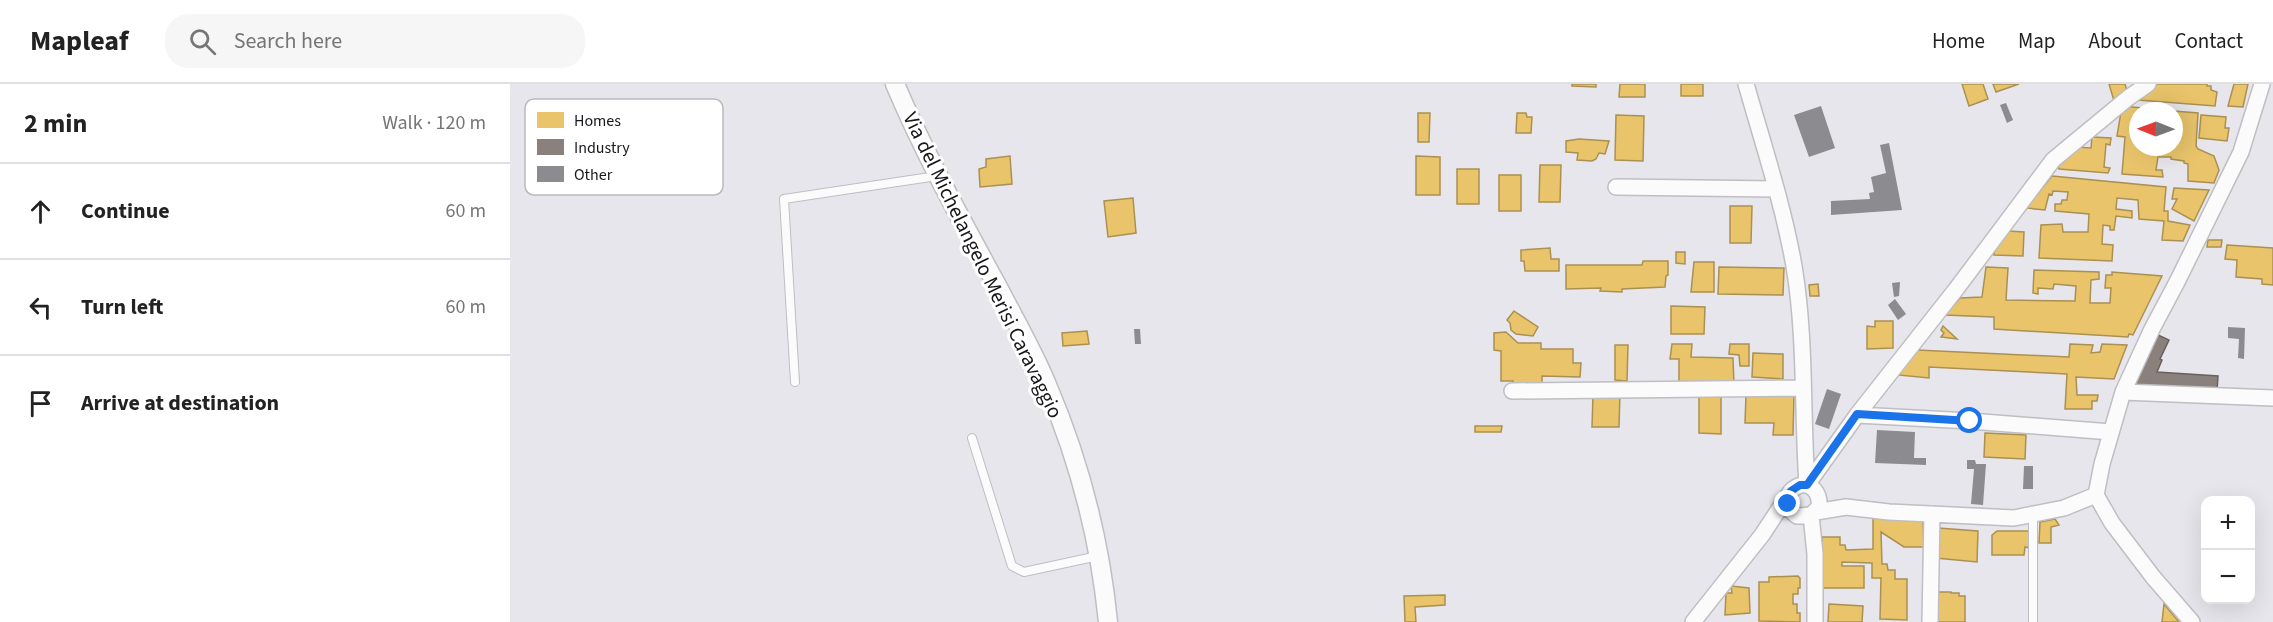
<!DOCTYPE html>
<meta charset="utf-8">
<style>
body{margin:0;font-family:"Source Sans 3",sans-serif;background:#f6f6f6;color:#222}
.controls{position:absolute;right:18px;bottom:18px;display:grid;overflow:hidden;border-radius:12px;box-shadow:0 6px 24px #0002}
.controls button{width:54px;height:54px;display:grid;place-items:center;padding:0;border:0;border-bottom:2px solid #e0e0e0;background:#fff;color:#222;font:30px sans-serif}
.compass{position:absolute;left:1619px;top:18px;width:54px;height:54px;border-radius:50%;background:#fff;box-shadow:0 6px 24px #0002;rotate:271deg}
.stop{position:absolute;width:18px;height:18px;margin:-14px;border:4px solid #1a73e8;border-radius:50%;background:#fff}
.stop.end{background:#1a73e8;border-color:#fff;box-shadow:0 2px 6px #0008}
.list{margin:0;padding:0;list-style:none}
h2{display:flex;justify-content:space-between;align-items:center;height:78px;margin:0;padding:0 24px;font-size:26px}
h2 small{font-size:20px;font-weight:400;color:#767676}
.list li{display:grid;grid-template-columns:39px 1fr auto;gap:18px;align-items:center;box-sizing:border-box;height:96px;padding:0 24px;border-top:2px solid #e0e0e0}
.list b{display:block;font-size:22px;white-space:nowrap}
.list em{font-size:20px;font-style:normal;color:#767676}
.icon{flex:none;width:33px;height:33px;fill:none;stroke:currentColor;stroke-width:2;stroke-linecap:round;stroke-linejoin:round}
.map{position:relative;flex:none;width:1763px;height:538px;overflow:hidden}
header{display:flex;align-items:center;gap:36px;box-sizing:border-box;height:84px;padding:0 30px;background:#fff;border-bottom:2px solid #e0e0e0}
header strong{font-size:28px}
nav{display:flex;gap:33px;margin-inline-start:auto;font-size:21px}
.search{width:420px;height:54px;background:#f6f6f6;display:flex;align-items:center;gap:15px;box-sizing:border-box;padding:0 21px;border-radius:24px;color:#767676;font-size:22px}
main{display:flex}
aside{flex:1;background:#fff}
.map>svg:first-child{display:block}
.homes{fill:#e9c46a;stroke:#aa9052;stroke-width:1.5}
.industry{fill:#8a817c;stroke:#68615f;stroke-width:1.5}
.building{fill:#8c8c90}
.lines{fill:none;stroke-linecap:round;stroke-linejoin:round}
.service-casing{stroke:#bebec3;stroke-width:10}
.minor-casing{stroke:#bebec3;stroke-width:18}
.tertiary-casing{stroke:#bebec3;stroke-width:21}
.service{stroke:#fbfbfc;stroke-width:8}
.minor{stroke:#fbfbfc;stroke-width:15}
.tertiary{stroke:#fbfbfc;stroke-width:18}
.route{stroke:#1a73e8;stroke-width:8}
.labels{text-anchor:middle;stroke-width:6;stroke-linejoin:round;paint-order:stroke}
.street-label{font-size:21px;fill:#17171b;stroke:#fff}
.key{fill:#fff;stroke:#b9b9bb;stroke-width:1.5}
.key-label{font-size:16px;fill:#17171b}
</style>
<header>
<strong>Mapleaf</strong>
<div class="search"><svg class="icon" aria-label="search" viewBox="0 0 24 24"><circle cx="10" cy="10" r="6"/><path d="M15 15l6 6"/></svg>Search here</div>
<nav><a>Home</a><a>Map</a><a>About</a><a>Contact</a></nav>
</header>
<main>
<aside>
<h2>2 min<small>Walk · 120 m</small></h2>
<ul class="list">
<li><svg class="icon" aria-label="ahead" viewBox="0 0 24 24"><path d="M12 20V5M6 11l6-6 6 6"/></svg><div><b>Continue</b></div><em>60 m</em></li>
<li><svg class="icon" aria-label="left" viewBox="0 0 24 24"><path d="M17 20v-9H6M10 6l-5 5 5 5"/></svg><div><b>Turn left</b></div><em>60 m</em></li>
<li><svg class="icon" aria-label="arrive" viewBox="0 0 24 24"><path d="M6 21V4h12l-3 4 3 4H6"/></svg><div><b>Arrive at destination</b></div></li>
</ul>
</aside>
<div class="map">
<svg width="1763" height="538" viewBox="0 0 1763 538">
<rect width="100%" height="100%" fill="#e6e6ec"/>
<path class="homes" d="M1062 0H1086V3L1062 2Z
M1110 0H1135V13H1109Z
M1171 0H1193V12H1171Z
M1452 0H1473L1478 15 1459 22Z
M1483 0H1509L1486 8Z
M1599 0H1615L1618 10 1605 20Z
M1647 0H1697V2H1701V6L1707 8 1705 22 1628 16V14Z
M1724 0H1738L1733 23 1718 22Z
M1612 22 1663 27H1628V63H1664V27L1688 29 1686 62 1688 65 1704 72 1709 86 1704 99 1678 97V80L1674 79V77L1661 75V73H1648L1646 86H1652L1653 93 1612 90 1615 53 1607 52Z
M908 29H920L919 58H908Z
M1007 29H1016L1017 33H1022L1021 49H1006Z
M1106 31 1134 32 1133 77 1105 76Z
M1691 31 1716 33 1715 44H1719L1717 57 1689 54Z
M1582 53 1601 54 1600 61 1596 60 1594 83 1600 84 1598 89 1549 85 1548 82 1566 63 1581 64Z
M1069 55 1099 57 1095 70 1089 69 1086 75 1082 77 1067 76 1068 69 1056 68V57Z
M500 72 502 100 470 103 469 85 476 83V75Z
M906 72 930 73V111H906Z
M1030 81H1051L1050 118H1029Z
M947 85H969V120H947Z
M989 91H1011V127H989Z
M1542 92 1656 103 1654 127H1658V137L1680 141 1673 157 1652 156 1654 137 1629 135 1628 116 1607 114 1606 125 1622 127V134L1606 132 1604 146H1600V142L1593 141 1592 160 1603 161 1602 177 1529 174 1531 141 1552 140 1553 148H1578L1579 130 1545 127V120H1551L1552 116H1557L1558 108 1543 107 1542 111 1539 110 1535 126 1516 124Z
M1664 104 1699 106 1684 137 1662 125 1667 115H1662Z
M623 114 626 149 598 153 594 117Z
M1220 122H1242L1241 159H1220Z
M1498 147 1514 148 1513 172 1484 171 1485 161Z
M1698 156H1712L1711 163H1697Z
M1717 161 1763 164V201L1752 200V195L1726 193 1727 176 1715 175Z
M1040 164 1041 175H1049V187H1015L1014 177H1011V166Z
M1166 168H1175V180L1166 179Z
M1133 177H1158V191L1156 192 1155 203 1112 205V208L1090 207 1091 204 1056 205V181H1132Z
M1184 178H1204V208H1181Z
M1209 183 1274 184 1273 211 1208 210Z
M1476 183 1498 184 1496 216 1565 217 1566 202 1544 200 1543 205 1528 204V210L1523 209 1524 186 1589 188V195L1581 196 1580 219H1600L1601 204H1595L1596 191H1602V188L1652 192 1623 251 1619 250 1618 253 1484 245V233L1435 231 1450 214 1472 213Z
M1308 200 1309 212H1300L1299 201Z
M1161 222 1195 223 1194 250H1161Z
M1004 227 1028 243 1023 252 1006 250 1001 246 1000 239 997 236Z
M1365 237H1383V264L1357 265V242L1365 243Z
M1433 242 1447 255 1431 253 1434 249 1431 246Z
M577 247 579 260 553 262 552 249Z
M996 248 1008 259H1031V265H1063V279H1071L1070 293 1032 292V299H1003V297H991V267L984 266V249Z
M1162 260H1182L1181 273 1223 274 1224 301 1169 300V275H1160Z
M1220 260H1239V282H1230L1229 271 1219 270Z
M1560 260 1583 261 1581 269 1590 268 1592 260 1617 261 1604 295 1566 293 1567 311H1588L1587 317H1582V325H1555L1557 290 1419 283V294L1388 291 1407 266 1559 273Z
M1105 261H1118L1117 297 1105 296Z
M1243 269 1273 270V295L1242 293Z
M1110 309 1109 343H1082L1083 311Z
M1236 311H1284L1283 351H1263L1264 339H1235Z
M1189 313H1211V350L1189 349Z
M965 342H992L991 348H965Z
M1475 349 1516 351 1515 375 1474 373Z
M1363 434 1413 435 1414 463H1394L1371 448 1372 480H1377L1378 486H1385V495H1397V536L1370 535 1371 494H1362V479L1332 478V482H1354V504H1312V453H1330V461H1335L1336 466 1363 465Z
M1545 435 1549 441 1541 443V459H1529L1530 438Z
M1428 444 1468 447 1467 478 1426 474Z
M1487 447H1519L1520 464 1515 463 1514 471H1482V451Z
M1288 492 1290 494V504H1288V510H1283V520H1287V529H1290V538L1249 537V498H1259V493Z
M1221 502 1239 504 1240 529 1215 531 1216 509H1222Z
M1428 508H1441V509H1449V512H1455V538H1428Z
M935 511V521L905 523 906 538H895L894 512Z
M1319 520 1353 522 1352 538H1318Z
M1654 520 1669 538H1652Z"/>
<path class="industry" d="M1648 251 1659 256 1650 275 1652 276 1647 288 1708 292 1707 307 1624 302Z"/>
<path class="building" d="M1496 19 1503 36 1497 39 1490 21Z
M1311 22 1325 64 1299 73 1284 31Z
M1379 59 1392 126 1321 131V117L1360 115 1359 109 1364 108 1361 93 1376 89 1370 61Z
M1390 198 1389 212 1384 213 1382 199Z
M1385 215 1396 230 1388 236 1378 221Z
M1718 243 1735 244 1734 275 1728 274 1729 255 1718 254Z
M624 245H630L631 260H625Z
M1317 305 1331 310 1319 345 1305 340Z
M1367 346 1405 348 1404 374H1416V381L1365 379Z
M1457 376H1465L1466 380H1476L1473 421 1461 420 1464 385H1457Z
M1514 382H1523V405H1513Z"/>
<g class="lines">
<g class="service-casing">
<path id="service" d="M285 298 274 115 427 92
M462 354 502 482 514 488 588 472
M1523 538V430"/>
</g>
<g class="minor-casing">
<path id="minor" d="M1236 0C1253 60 1273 120 1284 182 1296 254 1292 328 1297 401
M1106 103 1266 105
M1002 307 1293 304
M1613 308 1763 314
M1347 331 1460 337 1601 348
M1297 401 1347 331 1447 204 1543 76 1618 14 1638 0
M1306 428 1336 423 1379 428 1504 434 1554 424 1586 411
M1301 431 1305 470V538
M1183 538 1252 451 1281 407C1295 393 1311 405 1309 423L1301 431 1287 432 1280 426 1278 412
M1420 538 1422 430
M1682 538 1643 493 1602 439 1586 411 1592 380 1613 308 1642 245 1667 198 1731 68 1752 0"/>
</g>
<g class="tertiary-casing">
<path id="tertiary" d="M385 0C415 71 453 139 490 207 506 238 524 269 537 301 569 376 590 457 598 538"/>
</g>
<use href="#service" class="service"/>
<use href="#minor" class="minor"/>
<use href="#tertiary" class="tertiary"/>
</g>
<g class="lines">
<path class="route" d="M1278 420 1281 407 1290 401H1297L1347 330 1460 337"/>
</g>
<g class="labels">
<g class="street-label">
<text transform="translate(473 181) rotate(64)" y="7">Via del Michelangelo Merisi Caravaggio</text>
</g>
</g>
<rect x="15" y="15" width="198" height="96" rx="9" class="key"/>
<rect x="27" y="28" width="27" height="16" fill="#e9c46a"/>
<rect x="27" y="55" width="27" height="16" fill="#8a817c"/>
<rect x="27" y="82" width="27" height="16" fill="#8c8c90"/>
<g class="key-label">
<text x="64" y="42">Homes</text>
<text x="64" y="69">Industry</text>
<text x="64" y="96">Other</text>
</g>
</svg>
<div class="controls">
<button>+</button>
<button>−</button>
</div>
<svg class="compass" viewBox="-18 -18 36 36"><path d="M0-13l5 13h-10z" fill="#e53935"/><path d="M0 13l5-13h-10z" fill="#767676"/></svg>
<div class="stop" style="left:1460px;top:337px"></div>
<div class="stop end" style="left:1278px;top:420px"></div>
</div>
</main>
